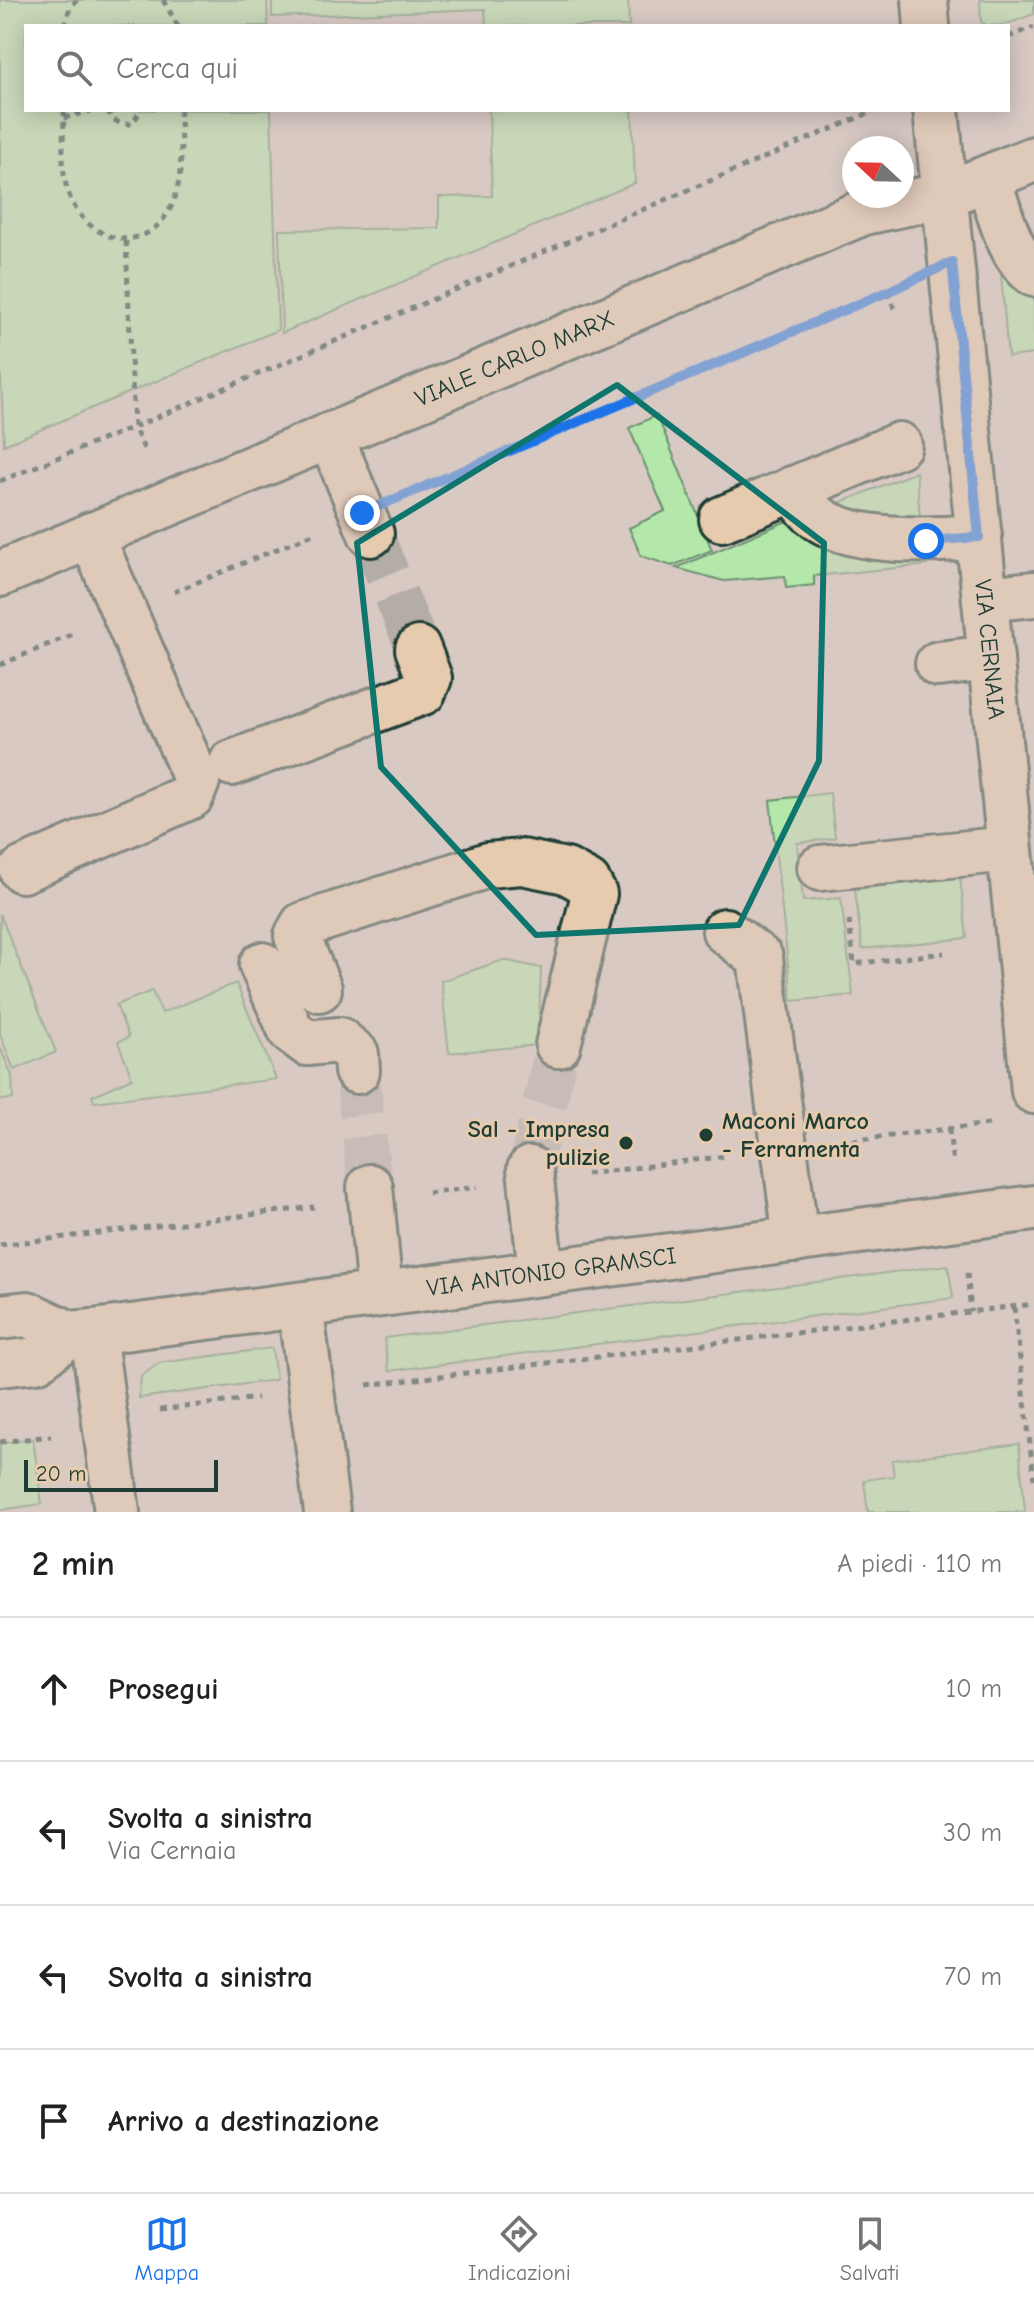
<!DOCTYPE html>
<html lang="it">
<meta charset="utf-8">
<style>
body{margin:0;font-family:"Comic Neue",sans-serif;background:#f6f6f6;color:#202124}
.compass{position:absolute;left:842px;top:136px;width:72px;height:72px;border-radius:50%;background:#fff;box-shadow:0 4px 20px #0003;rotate:292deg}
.scale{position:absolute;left:24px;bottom:20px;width:194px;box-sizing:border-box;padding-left:8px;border:4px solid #1f3d34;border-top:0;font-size:22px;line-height:28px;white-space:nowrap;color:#1f3d34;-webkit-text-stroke:6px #e7cbae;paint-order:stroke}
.stop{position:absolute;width:24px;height:24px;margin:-18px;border:6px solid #1a73e8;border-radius:50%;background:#fff}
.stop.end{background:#1a73e8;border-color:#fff;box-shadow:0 2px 8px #0008}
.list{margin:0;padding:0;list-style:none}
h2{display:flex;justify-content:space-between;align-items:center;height:104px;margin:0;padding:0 32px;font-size:34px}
h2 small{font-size:26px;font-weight:400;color:#757577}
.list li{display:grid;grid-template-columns:52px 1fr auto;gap:24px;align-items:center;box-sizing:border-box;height:144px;padding:0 32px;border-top:2px solid #e0e0e0}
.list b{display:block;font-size:30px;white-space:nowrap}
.list p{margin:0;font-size:26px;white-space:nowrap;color:#757577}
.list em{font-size:26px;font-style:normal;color:#757577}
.icon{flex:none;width:44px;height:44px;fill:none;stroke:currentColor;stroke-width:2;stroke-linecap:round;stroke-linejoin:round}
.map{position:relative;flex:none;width:1034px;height:1512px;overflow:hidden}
.search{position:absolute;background:#fff;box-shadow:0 4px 20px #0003;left:24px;right:24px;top:24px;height:88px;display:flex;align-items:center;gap:20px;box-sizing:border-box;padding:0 28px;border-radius:0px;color:#757577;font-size:30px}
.sheet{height:680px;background:#fff}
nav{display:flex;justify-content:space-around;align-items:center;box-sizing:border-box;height:112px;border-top:2px solid #e0e0e0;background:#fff;font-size:22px;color:#757577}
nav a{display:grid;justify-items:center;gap:4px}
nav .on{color:#1a73e8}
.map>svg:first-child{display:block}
.green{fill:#b3e8aa;stroke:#69926f;stroke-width:2}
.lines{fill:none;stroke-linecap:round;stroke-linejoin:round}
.minor-tunnel{stroke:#b3ada6;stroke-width:44;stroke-dasharray:44 22;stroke-linecap:butt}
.minor-casing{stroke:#1f3d34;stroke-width:50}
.path{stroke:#1f3d34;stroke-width:5;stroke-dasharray:6 6;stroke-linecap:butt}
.minor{stroke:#e7cbae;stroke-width:44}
.route{stroke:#1a73e8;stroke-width:10}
.marked{fill:none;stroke:#0f766e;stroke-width:6;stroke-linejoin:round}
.poi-dot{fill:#1f3d34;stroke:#e7cbae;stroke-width:3}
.labels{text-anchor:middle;stroke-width:6;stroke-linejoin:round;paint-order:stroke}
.street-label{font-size:24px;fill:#1f3d34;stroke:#e7cbae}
.poi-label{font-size:24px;font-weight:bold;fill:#1f3d34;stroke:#e7cbae;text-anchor:start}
</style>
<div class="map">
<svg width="1034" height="1512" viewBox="0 0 1034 1512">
<rect width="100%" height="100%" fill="#d8c9c3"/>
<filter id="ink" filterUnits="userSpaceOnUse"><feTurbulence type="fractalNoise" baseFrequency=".0125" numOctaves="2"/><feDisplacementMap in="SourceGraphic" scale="16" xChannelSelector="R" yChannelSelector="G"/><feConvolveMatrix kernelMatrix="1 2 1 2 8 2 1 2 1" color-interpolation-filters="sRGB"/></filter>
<g filter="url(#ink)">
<path class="green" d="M0 0H267L268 26H26V110H271L278 330 4 445 0 357Z
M272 0H628L629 26H486L485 9 272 17Z
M980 0H1034V14C1018 19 996 32 981 22Z
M489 110H632L635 183 282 333 279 230 439 228V197L492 196Z
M1000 261 1034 296V354L1008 357Z
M657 415 712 550 672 566 641 556 629 528 665 511 629 428Z
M916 472 920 518 851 511 839 503Z
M789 520 926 559 927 565 814 576V585L786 588 785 576 724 581 676 568Z
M830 793 835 838 797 843 803 901 841 898 853 995 792 1001 770 800Z
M960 877 967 938 862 949 855 889Z
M0 914 56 1052 14 1070 0 1034Z
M503 960 541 968 538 1045 449 1053 441 981Z
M236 983 276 1079 94 1102 92 1096 132 1078 118 1042 129 1037 116 1005 152 991 162 1013Z
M0 1047 12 1076 13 1099 0 1100Z
M948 1265 953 1298 389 1371 384 1338Z
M272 1348 276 1380 139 1398 141 1376 159 1363Z
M33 1439 42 1504 0 1510V1443Z
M1019 1444 1025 1512H868L864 1480 894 1476 892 1460Z"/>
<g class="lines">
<path class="minor-tunnel" d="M371 534 418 649
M357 1071 370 1187
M530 1169 558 1045"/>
<g class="minor-casing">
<g id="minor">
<path d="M925 0 927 26"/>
<path id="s1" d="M936 110 1034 1091"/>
<path d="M988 180C1000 210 1007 253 1034 274"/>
<path d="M330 435 371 534"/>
<path d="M792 489C799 497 805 507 813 514 849 546 933 540 979 537"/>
<path d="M722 519 899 445"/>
<path id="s2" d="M0 574 864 212 945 195 1034 159"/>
<path d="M985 599 1034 594"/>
<path d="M938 664 991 658"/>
<path d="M232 763 423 692 429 678 418 649"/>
<path d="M820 868 1009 849"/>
<path d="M22 870 191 796 197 781 91 535"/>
<path d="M725 931 760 958 796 1240"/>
<path d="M262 965 291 1031 307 1043 339 1040 356 1054 357 1071"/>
<path d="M319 989 297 936 303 925 488 865 522 862 566 871 588 883 594 894 558 1045"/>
<path d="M530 1169 541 1273"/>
<path d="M370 1187 380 1294"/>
<path d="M300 1305 327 1512"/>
<path id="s3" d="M0 1317 27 1314 70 1334 93 1332 1034 1208"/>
<path d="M93 1332 117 1512"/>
<path d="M0 1364 36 1360 70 1334"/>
</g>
</g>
<path class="path" d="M163 0 178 26
M64 26 70 8 77 0
M1008 37 1034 27
M64 110C64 136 60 164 67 189 82 240 143 261 171 207 185 178 180 141 180 110
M108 110C112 122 119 124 132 124L141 110
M64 118 94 110
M126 241 134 427 146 453
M887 292 897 314
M0 481 134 427 876 110
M414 491 899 287
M174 592 313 534
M0 665 73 634
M849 920 854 964 944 953
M949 1129 953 1164
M840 1142 989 1124
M586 1174 727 1156
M428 1193 477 1187
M0 1245 314 1207
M967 1273 971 1312
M1014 1307 1034 1479
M367 1385 1034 1304
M160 1410 257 1398
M0 1442 51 1436"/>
<use href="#minor" class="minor"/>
</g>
</g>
<g class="lines" filter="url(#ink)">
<path class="route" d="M362 513 887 292 952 262 979 537 926 541"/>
</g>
<path d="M0 0H1034V1512H0ZM617 385 824 543 819 761 739 925 536 935 381 767 357 543Z" fill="#d8c9c3" fill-opacity=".55" fill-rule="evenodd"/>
<path class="marked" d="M617 385 824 543 819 761 739 925 536 935 381 767 357 543Z"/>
<g class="poi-dot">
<circle cx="706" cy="1135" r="8"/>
<circle cx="626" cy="1143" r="8"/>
</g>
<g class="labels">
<g class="street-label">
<text dy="8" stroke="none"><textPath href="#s2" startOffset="558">VIALE CARLO MARX</textPath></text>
<text dy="8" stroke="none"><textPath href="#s1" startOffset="542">VIA CERNAIA</textPath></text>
<text dy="8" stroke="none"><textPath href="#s3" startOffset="560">VIA ANTONIO GRAMSCI</textPath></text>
</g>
<g class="poi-label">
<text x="722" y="1129">Maconi Marco<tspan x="722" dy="28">- Ferramenta</tspan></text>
<text x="610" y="1137" text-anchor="end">Sal - Impresa<tspan x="610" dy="28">pulizie</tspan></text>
</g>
</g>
</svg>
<svg class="compass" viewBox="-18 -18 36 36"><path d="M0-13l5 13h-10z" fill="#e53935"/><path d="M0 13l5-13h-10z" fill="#757577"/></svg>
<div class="scale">20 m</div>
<div class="stop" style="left:926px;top:541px"></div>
<div class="stop end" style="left:362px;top:513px"></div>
<div class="search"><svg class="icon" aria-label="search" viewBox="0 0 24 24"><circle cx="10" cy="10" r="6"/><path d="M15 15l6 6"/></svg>Cerca qui</div>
</div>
<section class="sheet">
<h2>2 min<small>A piedi · 110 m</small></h2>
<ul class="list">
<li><svg class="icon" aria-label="ahead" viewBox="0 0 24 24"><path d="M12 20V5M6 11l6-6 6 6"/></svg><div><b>Prosegui</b></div><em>10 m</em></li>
<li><svg class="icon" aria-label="left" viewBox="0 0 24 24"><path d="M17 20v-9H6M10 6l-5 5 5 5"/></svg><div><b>Svolta a sinistra</b><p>Via Cernaia</p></div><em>30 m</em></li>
<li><svg class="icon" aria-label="left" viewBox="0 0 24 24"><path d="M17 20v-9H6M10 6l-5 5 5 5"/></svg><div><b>Svolta a sinistra</b></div><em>70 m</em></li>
<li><svg class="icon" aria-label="arrive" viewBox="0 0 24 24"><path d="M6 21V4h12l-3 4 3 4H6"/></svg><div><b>Arrivo a destinazione</b></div></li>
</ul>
</section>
<nav>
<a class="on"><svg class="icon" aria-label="map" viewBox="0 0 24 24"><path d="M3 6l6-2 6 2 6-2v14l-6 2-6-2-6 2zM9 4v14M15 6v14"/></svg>Mappa</a>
<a><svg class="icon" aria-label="directions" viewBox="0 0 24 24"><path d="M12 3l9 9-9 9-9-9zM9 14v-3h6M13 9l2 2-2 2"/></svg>Indicazioni</a>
<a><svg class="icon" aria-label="saved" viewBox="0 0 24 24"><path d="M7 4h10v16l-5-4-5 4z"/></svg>Salvati</a>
</nav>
